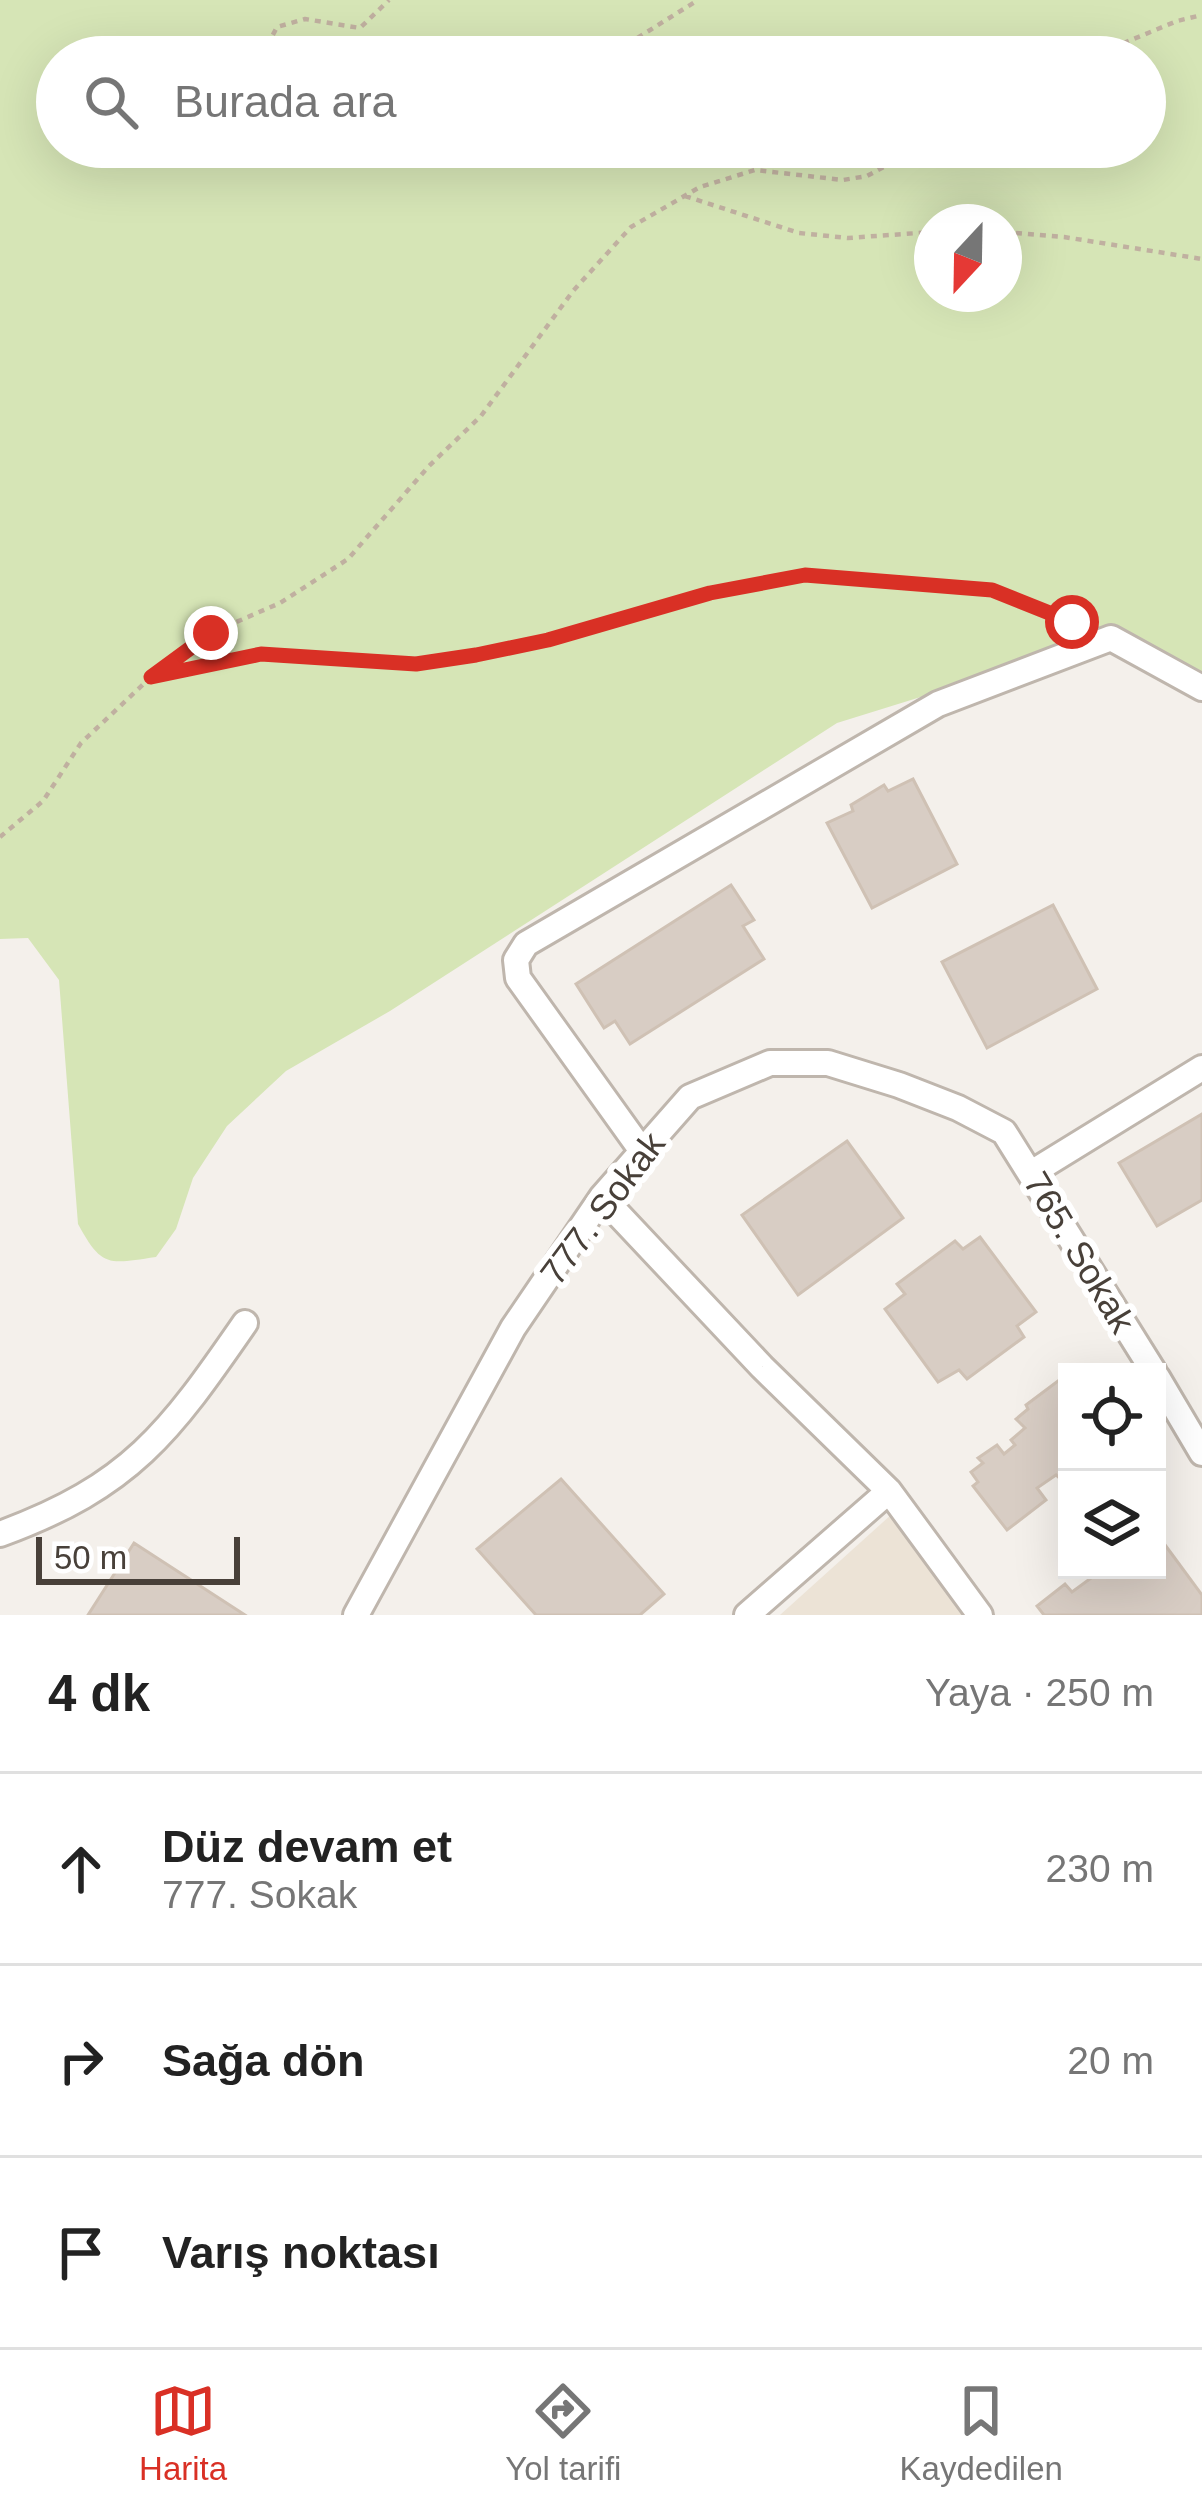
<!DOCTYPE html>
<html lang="tr">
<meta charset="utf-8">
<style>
body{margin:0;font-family:Helvetica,sans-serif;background:#f6f6f6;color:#222}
.controls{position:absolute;right:36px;bottom:36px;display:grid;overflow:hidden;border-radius:0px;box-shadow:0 12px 48px #0002}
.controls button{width:108px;height:108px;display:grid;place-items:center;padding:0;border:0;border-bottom:3px solid #e0e0e0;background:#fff;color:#222;font:60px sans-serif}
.compass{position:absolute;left:914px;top:204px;width:108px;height:108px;border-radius:50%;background:#fff;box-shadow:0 12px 48px #0002;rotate:202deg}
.scale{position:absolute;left:36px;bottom:30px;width:204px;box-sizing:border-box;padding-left:12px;border:6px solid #484039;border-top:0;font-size:33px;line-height:42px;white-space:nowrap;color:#484039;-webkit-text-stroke:9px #fff;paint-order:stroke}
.stop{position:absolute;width:36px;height:36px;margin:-27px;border:9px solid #d93025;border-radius:50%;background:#fff}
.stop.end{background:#d93025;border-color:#fff;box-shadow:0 3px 12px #0008}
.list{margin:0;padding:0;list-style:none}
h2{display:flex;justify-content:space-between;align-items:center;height:156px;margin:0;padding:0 48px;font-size:51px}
h2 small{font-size:39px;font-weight:400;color:#767676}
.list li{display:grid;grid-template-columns:78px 1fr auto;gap:36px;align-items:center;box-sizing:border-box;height:192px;padding:0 48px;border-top:3px solid #e0e0e0}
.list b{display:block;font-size:45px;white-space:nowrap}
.list p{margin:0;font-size:39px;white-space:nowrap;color:#767676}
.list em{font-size:39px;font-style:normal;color:#767676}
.icon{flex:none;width:66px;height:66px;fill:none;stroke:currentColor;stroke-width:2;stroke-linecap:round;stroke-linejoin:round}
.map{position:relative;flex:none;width:1202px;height:1615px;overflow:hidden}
.search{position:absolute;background:#fff;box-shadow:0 12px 48px #0002;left:36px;right:36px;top:36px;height:132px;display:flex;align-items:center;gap:30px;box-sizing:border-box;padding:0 42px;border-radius:66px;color:#767676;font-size:45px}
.sheet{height:732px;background:#fff}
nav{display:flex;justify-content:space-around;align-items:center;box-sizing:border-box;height:168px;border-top:3px solid #e0e0e0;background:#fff;font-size:33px;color:#767676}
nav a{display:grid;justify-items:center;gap:6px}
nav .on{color:#d93025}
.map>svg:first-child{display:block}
.education{fill:#ece3d6}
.green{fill:#d6e5b6;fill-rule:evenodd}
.building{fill:#d8cdc4;stroke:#cfc1b4;stroke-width:3}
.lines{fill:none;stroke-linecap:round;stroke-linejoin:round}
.street-casing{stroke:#bfb6ad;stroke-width:30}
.path{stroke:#c0b0a0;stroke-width:4.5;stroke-dasharray:6 6;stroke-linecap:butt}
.street{stroke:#fff;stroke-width:24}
.route{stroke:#d93025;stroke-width:15}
.labels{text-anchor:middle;stroke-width:12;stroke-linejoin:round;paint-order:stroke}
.street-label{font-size:36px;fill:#484039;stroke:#fff}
</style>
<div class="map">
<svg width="1202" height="1615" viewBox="0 0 1202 1615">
<rect width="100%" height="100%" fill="#f4f0eb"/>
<path class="education" d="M892 1514 966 1615H780Z"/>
<path class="green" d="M0 0H1202V688L1111 638 837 723 390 1011 286 1071 227 1126 193 1178 176 1229 156 1257C108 1264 102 1268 78 1224L59 980 28 938 0 939ZM57 57H1145V147H57ZM932 222H1004V294H932Z"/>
<path class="building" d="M913 779 957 864 872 908 827 823 853 811 851 805 884 785 888 791Z
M731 885 754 920 743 926 764 959 630 1044 615 1021 604 1028 576 984Z
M1053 905 1097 989 987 1048 942 962Z
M1202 1114V1200L1157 1226 1119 1163Z
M847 1141 903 1218 798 1295 742 1215Z
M980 1237 1036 1312 1017 1326 1024 1337 967 1379 959 1370 938 1382 885 1309 905 1294 897 1284 955 1241 963 1249Z
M1066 1375 1067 1485 1056 1475 1037 1488 1046 1500 1007 1530 973 1486 978 1482 971 1472 983 1463 978 1458 997 1445 1004 1454 1015 1445 1011 1440 1025 1428 1016 1419 1028 1409 1026 1405Z
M561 1479 664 1594 640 1615H536L477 1549Z
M1157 1534 1202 1595V1615H1044L1037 1606 1065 1584 1072 1592 1102 1570H1157Z
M134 1543 245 1615H88Z"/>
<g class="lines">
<g class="street-casing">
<path id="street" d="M642 1151 518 978 516 960 526 944 938 704 1111 638 1202 688
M1033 1172 1202 1068
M602 1197 762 1367 889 1491 980 1615
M1157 1377 1202 1453
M0 1534C131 1486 169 1433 245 1323
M356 1615 513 1328 602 1197 690 1097 770 1063H828L899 1085 958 1108 1004 1132 1154 1372
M747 1615 889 1491"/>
</g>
<path class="path" d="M268 57 266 48 277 27 305 19 360 28 389 0
M607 57 698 0
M1090 57 1177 21 1202 15
M685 196 799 233 848 238 932 232
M1004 232 1064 237 1202 259
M156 676 261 654 416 664 476 655 547 640 710 593 805 575 992 590 1073 623
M0 837 43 801 81 743 151 677 211 633 280 603 348 559 429 466 481 416 573 291 631 227 700 187 755 170 843 180 867 176 921 147"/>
<use href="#street" class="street"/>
</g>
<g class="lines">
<path class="route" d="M211 633 151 677 261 654 416 664 476 655 548 640 710 593 805 575 992 590 1072 622"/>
</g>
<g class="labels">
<g class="street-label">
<text transform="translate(602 1208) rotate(-53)" y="13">777. Sokak</text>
<text transform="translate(1080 1252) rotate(59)" y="13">765. Sokak</text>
</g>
</g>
</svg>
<div class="controls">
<button><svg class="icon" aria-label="locate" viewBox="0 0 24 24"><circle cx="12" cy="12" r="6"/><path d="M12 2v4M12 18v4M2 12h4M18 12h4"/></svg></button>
<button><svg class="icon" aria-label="layers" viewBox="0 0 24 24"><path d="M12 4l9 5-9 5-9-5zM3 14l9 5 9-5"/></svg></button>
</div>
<svg class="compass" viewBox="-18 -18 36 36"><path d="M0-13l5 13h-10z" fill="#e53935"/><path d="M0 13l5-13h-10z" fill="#767676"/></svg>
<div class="scale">50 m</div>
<div class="stop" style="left:1072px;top:622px"></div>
<div class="stop end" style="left:211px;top:633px"></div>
<div class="search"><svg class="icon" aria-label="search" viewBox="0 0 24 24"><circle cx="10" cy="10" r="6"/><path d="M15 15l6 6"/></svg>Burada ara</div>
</div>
<section class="sheet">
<h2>4 dk<small>Yaya · 250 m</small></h2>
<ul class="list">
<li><svg class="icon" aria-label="ahead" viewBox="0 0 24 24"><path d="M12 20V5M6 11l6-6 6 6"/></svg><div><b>Düz devam et</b><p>777. Sokak</p></div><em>230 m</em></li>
<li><svg class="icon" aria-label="right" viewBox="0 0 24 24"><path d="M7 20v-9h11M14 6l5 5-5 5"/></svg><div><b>Sağa dön</b></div><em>20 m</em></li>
<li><svg class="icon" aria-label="arrive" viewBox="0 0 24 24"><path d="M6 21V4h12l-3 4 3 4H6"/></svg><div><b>Varış noktası</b></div></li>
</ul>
</section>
<nav>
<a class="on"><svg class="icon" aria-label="map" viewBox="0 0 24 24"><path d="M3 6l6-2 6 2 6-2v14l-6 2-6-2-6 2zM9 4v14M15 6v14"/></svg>Harita</a>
<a><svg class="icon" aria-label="directions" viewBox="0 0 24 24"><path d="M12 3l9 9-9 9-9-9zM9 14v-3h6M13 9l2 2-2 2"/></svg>Yol tarifi</a>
<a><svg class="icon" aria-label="saved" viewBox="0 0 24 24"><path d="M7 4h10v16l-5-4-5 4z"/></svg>Kaydedilen</a>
</nav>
